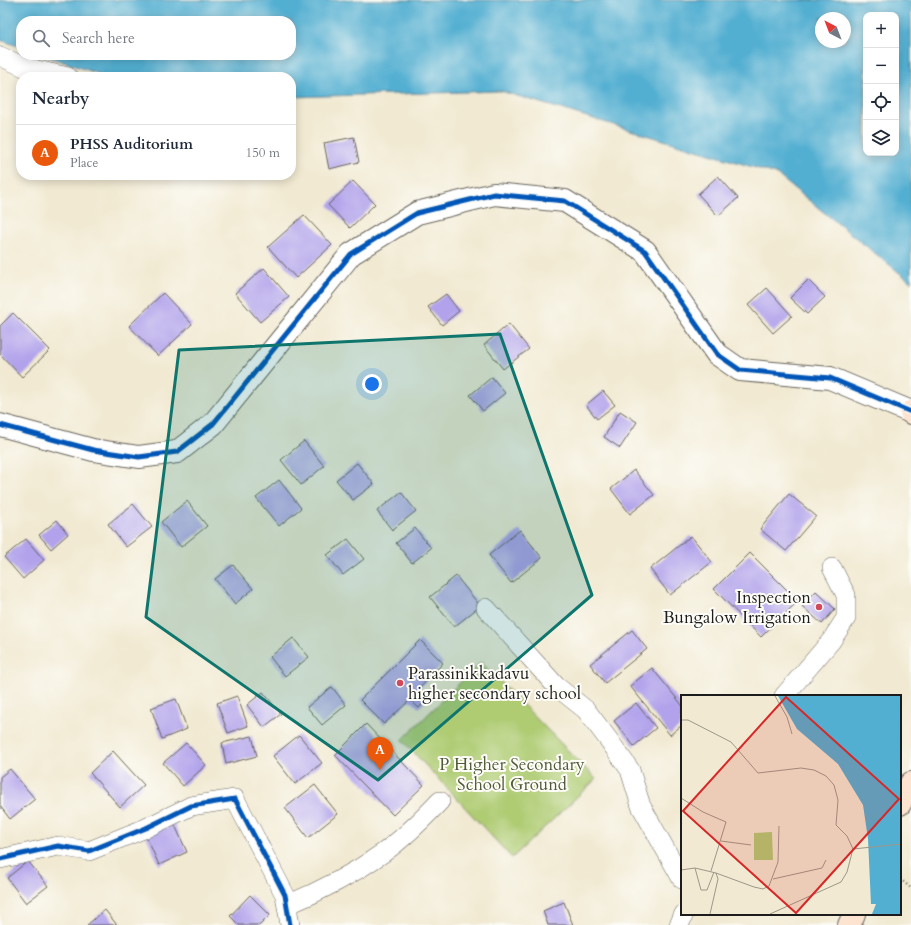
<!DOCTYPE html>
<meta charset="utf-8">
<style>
body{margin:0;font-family:Cardo,serif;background:#f6f6f7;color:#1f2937}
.controls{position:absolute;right:12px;top:12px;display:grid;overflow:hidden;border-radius:8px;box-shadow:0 2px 10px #0003}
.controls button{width:36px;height:36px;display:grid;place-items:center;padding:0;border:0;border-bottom:1px solid #e0e1e3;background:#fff;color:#1f2937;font:20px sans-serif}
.compass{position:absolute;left:815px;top:12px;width:36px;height:36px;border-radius:50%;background:#fff;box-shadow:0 2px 10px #0003;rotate:318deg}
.you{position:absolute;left:372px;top:384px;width:14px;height:14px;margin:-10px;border:3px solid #fff;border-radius:50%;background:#1a73e8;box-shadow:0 0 0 6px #1a73e833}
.badge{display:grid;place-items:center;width:26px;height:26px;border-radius:50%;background:#ea580c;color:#fff;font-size:13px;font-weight:700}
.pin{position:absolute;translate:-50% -33px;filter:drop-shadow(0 1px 2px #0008)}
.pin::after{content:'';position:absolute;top:21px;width:14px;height:12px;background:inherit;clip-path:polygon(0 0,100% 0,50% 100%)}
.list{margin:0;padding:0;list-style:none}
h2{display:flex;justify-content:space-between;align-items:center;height:52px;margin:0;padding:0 16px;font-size:17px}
h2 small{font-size:13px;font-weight:400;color:#747a83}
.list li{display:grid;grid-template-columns:26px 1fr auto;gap:12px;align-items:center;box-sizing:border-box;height:56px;padding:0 16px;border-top:1px solid #e0e1e3}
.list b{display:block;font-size:15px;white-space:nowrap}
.list p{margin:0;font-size:13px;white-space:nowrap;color:#747a83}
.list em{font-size:13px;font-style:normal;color:#747a83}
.icon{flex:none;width:22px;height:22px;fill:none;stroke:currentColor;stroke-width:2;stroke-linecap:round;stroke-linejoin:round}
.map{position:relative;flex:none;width:911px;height:925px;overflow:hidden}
.search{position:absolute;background:#fff;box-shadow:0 2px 10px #0003;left:16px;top:16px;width:280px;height:44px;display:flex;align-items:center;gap:10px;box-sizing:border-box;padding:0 14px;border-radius:16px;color:#747a83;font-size:15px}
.panel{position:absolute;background:#fff;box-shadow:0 2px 10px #0003;left:16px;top:72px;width:280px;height:108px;border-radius:16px}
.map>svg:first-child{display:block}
.green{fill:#afcc73;stroke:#667448}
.water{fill:#53afd1;stroke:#386676;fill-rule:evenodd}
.building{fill:#b1a2eb}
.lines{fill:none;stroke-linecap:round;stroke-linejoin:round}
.minor-casing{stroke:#67645b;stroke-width:20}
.tertiary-casing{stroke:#67645b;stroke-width:24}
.secondary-casing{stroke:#67645b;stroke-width:24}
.path{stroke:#67645b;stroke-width:2.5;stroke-dasharray:1 3;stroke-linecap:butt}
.minor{stroke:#fff;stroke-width:19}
.tertiary{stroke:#fff;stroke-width:22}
.secondary{stroke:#fde4d1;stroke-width:22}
.cycleway-casing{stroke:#fdfcf7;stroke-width:8}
.cycleway{stroke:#0057b8;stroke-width:5}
.marked{fill:#0f766e;fill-opacity:0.2;stroke:#0f766e;stroke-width:3;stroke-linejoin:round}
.poi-dot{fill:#d1495b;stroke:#fdfcf7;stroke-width:1.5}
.labels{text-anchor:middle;stroke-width:4;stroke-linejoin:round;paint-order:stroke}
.poi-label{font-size:17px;fill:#1c1c1c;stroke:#fdfcf7;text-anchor:end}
.park-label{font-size:17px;fill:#4f5a3a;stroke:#fdfcf7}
.inset-road{fill:none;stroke:#9c9789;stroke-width:1}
.view{fill:#d62828;fill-opacity:0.15;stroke:#d62828;stroke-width:2}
.inset-edge{fill:none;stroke:#1c1c1c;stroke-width:2}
</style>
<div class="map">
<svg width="911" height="925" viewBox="0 0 911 925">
<rect width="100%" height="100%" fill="#fdfcf7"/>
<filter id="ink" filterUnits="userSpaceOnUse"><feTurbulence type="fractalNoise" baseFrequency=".025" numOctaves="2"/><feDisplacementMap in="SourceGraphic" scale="8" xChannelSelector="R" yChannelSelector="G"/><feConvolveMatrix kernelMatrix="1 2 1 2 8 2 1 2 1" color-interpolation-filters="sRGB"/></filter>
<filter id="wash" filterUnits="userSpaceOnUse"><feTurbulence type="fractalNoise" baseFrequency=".012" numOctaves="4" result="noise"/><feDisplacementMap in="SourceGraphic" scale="16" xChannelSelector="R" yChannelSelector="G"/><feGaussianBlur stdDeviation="0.9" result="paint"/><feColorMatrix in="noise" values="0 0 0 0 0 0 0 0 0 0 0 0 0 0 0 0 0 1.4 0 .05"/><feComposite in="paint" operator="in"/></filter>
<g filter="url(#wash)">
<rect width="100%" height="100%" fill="#f1e9d1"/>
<path class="green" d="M481 662 596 779 512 858 402 740Z"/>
<path class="water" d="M0 0H911V282L776 174 501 91 291 97V77H108L43 55H291V21H21V47L0 40ZM866 15H896V153H866ZM821 18H845V42H821Z"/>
<g id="blocks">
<path class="building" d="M354 137 359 162 329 169 324 143Z
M718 176 738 198 718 216 698 194Z
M353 181 375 204 350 228 328 205Z
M304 215 332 245 296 278 268 247Z
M264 268 289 297 260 322 235 293Z
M808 280 825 297 807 314 790 298Z
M767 288 792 316 773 333 748 305Z
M163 293 192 324 158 356 129 326Z
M446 294 459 311 442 325 428 307Z
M13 313 50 350 22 377 0 354V326Z
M509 324 529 349 503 369 484 345Z
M492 377 505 393 483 411 470 395Z
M603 391 615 405 597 419 586 405Z
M620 411 637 422 620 448 604 437Z
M304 441 324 466 301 485 281 460Z
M357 463 374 484 353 500 336 480Z
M634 470 654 495 630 514 611 489Z
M279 480 301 508 279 526 256 498Z
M401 492 416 511 392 530 377 511Z
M789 494 816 516 786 551 760 529Z
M187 501 207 526 181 547 161 522Z
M133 504 152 527 126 547 108 524Z
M57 520 68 534 51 549 39 535Z
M415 528 431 548 412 563 396 543Z
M520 530 542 558 511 583 489 555Z
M691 536 712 562 670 595 650 569Z
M26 539 44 560 23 579 4 557Z
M348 539 364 559 343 575 327 555Z
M750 553 798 601 761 637 714 589Z
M233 565 253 589 235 604 215 579Z
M456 576 480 606 454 627 430 597Z
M816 591 835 609 822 624 802 606Z
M632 630 647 649 605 683 590 664Z
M293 638 309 657 285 676 270 657Z
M420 640 443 663 418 690 427 699 419 708 410 700 384 724 360 700Z
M652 668 682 705V725L670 735 630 686Z
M332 687 346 705 322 725 307 707Z
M263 692 281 714 264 727 247 705Z
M237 696 248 726 228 733 217 703Z
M176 699 187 729 162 739 151 708Z
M636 703 656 728 634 746 614 721Z
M366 724 424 785 393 815 335 755Z
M299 735 322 763 295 784 273 756Z
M252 736 257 756 226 764 222 743Z
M186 743 206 765 183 786 163 763Z
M113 751 144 785 120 807 90 773Z
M10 769 35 799 10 819 0 806V777Z
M315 785 338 814 308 838 285 808Z
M174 823 187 852 159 865 146 836Z
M28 861 48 886 26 903 7 878Z
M250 895 270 915 260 925H239L230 916Z
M564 902 573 925H548L543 911Z
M105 910 117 925H87Z"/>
</g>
</g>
<g filter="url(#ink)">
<use href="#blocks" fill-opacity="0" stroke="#67645b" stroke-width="1"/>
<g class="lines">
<g class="minor-casing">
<path id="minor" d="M0 56 24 67 68 77
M486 608 556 686 586 710 608 739 630 770 641 806 682 879
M784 696 831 641 846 618V595L832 568
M0 859 58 846 89 851 146 828 191 806 235 799 285 895 290 925
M287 905C321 891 353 874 383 853 404 838 422 820 440 801
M679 925 684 914"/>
</g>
<g class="tertiary-casing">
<path id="tertiary" d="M0 425 93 450 139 457 177 452 213 424 351 254 417 213 494 194 565 201 645 251 717 354 740 370 830 378 911 412"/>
</g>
<g class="secondary-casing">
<path id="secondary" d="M911 412V413
M900 804 911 783
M849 925 854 914"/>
</g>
<path class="path" d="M900 879 911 888"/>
<use href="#minor" class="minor"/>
<use href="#tertiary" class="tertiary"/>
<use href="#secondary" class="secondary"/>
<g class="cycleway-casing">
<path id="cycleway" d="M0 425 93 450 139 457 177 452 213 424 351 254 417 213 494 194 565 201 645 251 717 354 740 370 830 378 911 412
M0 859 58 846 89 851 146 828 191 806 235 799 285 895 290 925"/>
</g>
<use href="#cycleway" class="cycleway"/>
</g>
</g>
<path class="marked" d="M500 334 592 595 378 780 146 617 179 350Z"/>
<g class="poi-dot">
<circle cx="819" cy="607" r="4"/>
<circle cx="400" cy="683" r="4"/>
</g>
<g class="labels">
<g class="poi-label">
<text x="811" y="603">Inspection<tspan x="811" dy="20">Bungalow Irrigation</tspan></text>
<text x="408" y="679" text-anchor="start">Parassinikkadavu<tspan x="408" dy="20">higher secondary school</tspan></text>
</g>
<g class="park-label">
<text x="512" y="770">P Higher Secondary<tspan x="512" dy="20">School Ground</tspan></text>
</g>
</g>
<g transform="translate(681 695)">
<rect width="220" height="220" fill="#f1e9d1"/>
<path d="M91 137 92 165H73V138Z" fill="#afcc73"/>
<path d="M97 1H220V219H191L195 209H190L187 144 182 110 157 69 116 34Z" fill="#53afd1"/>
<path class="inset-road" d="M94 1 106 22 111 39M0 25H7L50 47 77 78 120 73 133 75 145 81 153 90 157 105 155 130 166 141 172 154M0 103 22 117 45 127 30 176M40 146 70 150M14 173 20 195H26L33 177M0 175 14 173 35 178 37 184 29 219M35 178 73 192 82 194 88 191 97 167 98 131M92 184 141 173 145 165M89 219 160 187 166 177 172 154 220 149"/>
<path class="view" d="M105 2 218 104 115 218 2 116Z"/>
<rect width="220" height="220" class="inset-edge"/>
</g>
</svg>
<div class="controls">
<button>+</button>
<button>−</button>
<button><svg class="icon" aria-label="locate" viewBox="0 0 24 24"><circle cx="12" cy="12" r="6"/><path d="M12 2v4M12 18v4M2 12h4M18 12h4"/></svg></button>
<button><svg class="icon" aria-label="layers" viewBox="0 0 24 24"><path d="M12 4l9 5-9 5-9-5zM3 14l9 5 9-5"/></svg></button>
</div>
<svg class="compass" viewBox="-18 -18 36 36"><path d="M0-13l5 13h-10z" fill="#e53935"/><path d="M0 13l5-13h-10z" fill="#747a83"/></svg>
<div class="you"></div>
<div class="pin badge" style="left:380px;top:770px">A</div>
<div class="search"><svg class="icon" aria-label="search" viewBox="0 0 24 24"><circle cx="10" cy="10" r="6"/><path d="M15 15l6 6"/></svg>Search here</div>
<section class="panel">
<h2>Nearby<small></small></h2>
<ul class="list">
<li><span class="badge">A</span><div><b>PHSS Auditorium</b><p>Place</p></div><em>150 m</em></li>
</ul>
</section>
</div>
